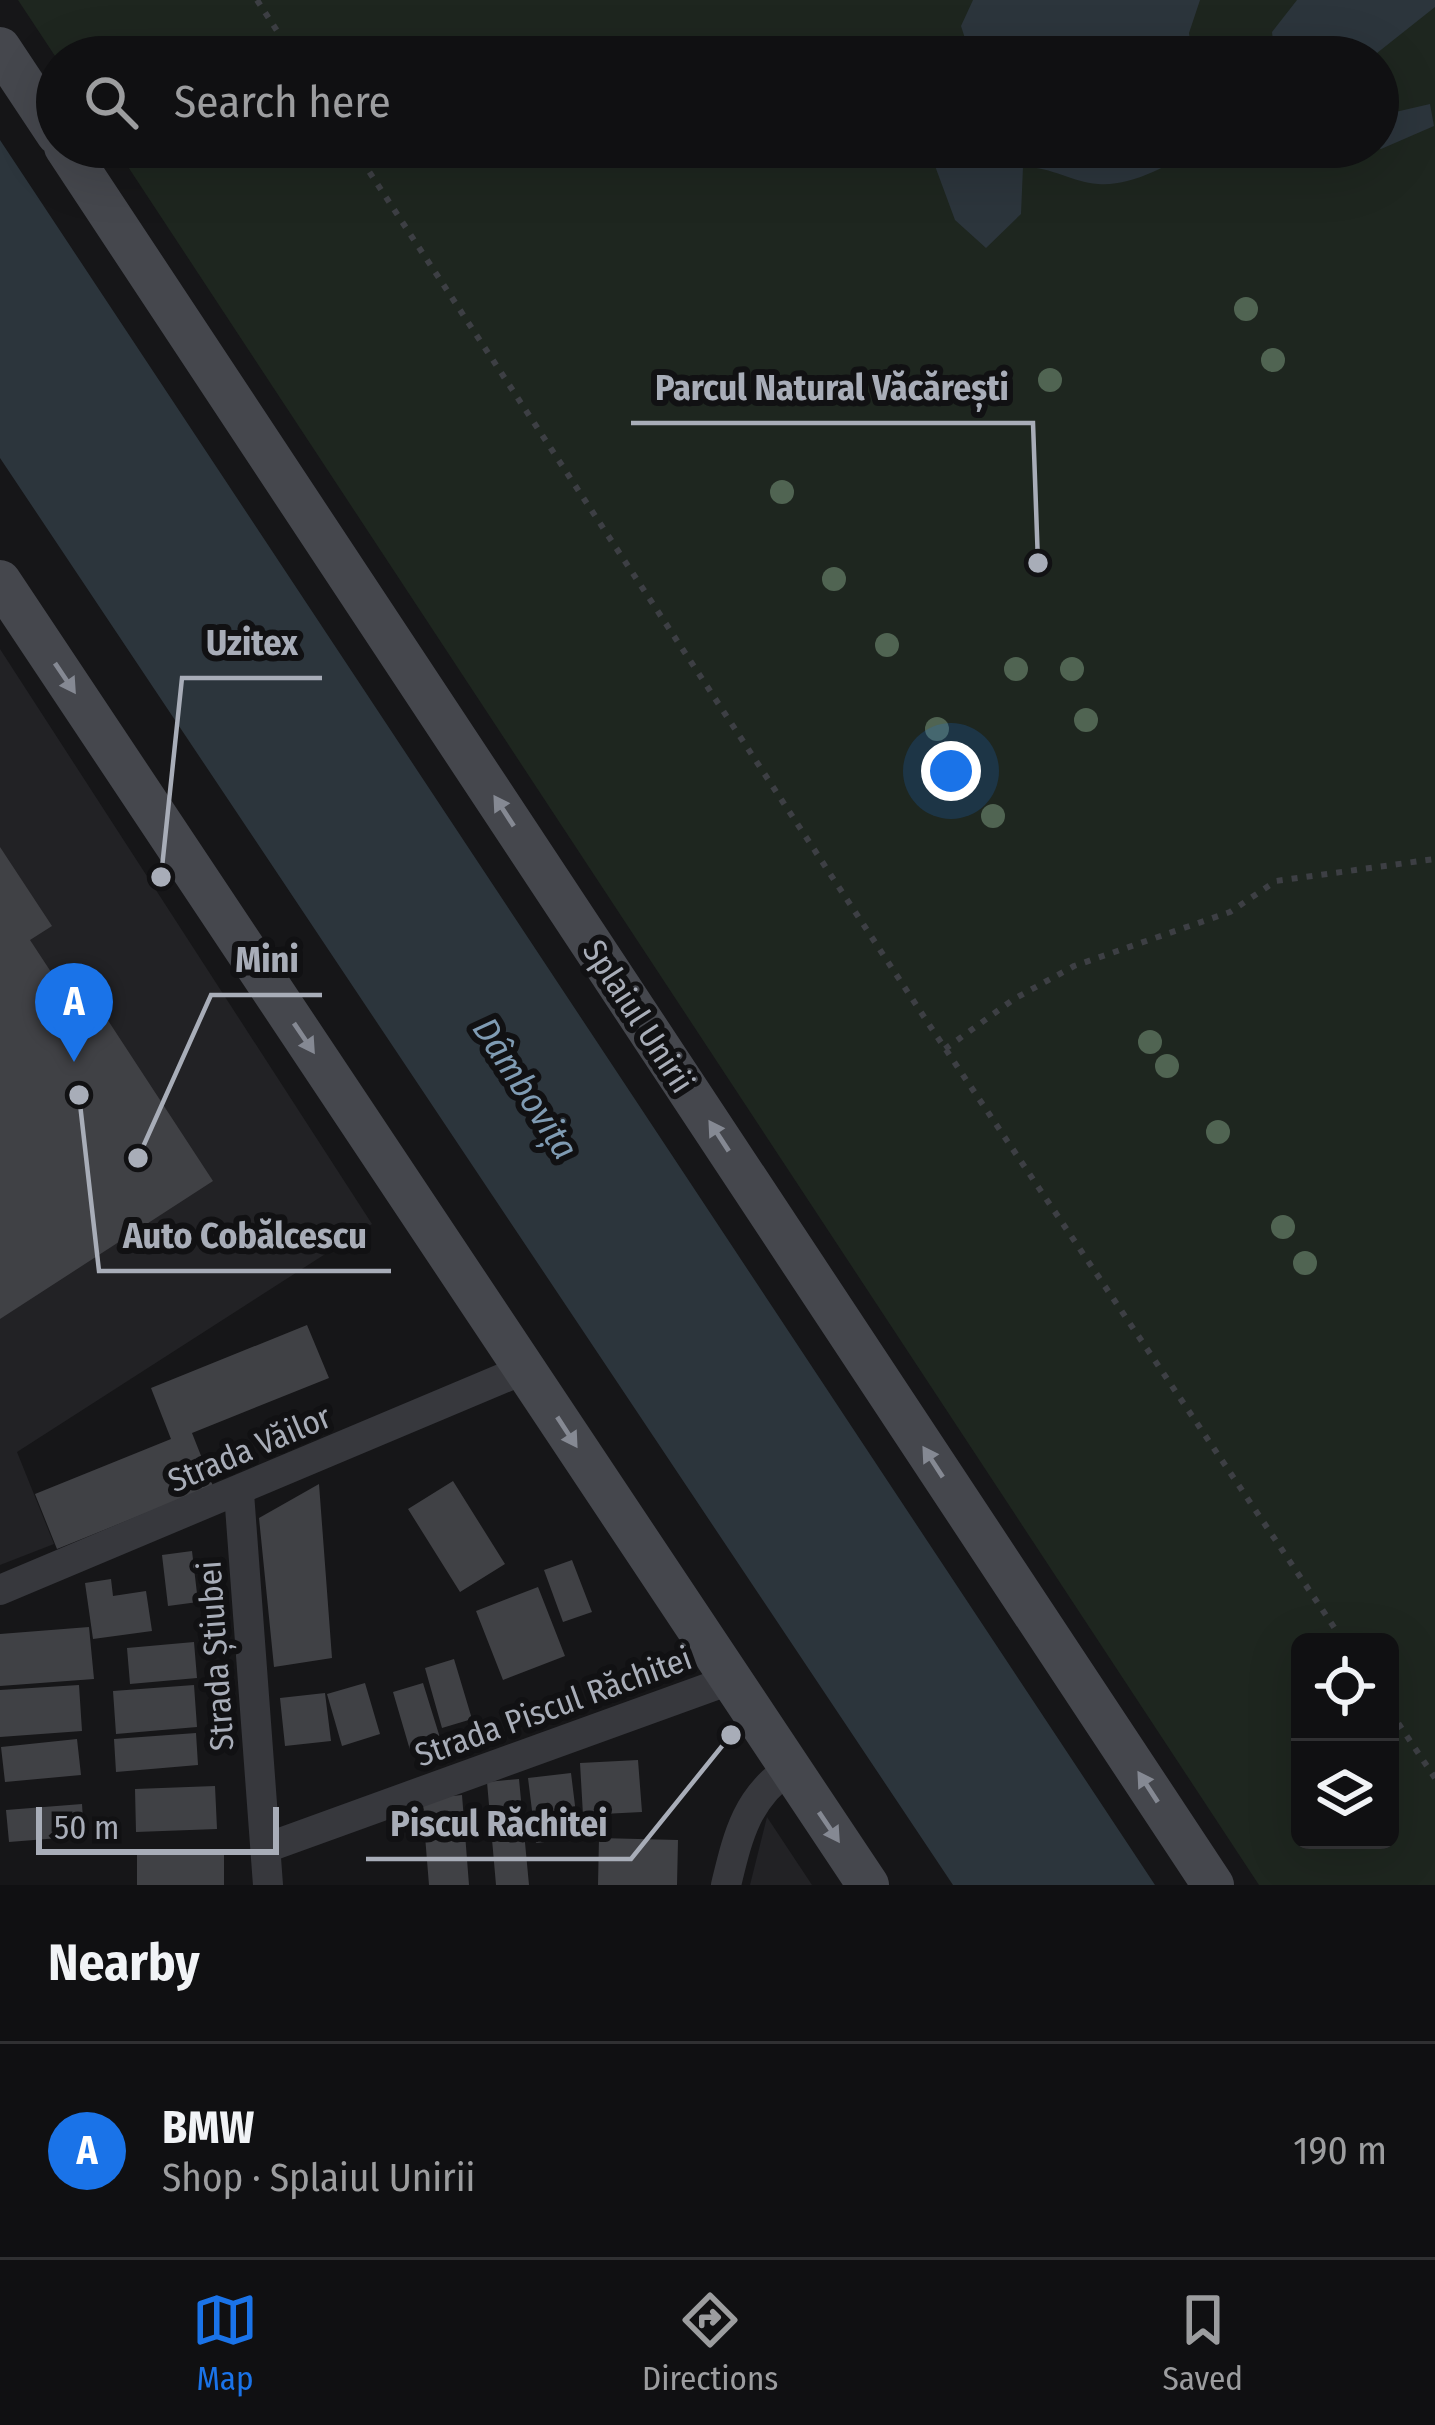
<!DOCTYPE html>
<meta charset="utf-8">
<style>
body{margin:0;font-family:"Fira Sans Condensed",sans-serif;background:#1e1e20;color:#f1f3f6}
.controls{position:absolute;right:36px;bottom:36px;display:grid;overflow:hidden;border-radius:18px;box-shadow:0 12px 48px #0002}
.controls button{width:108px;height:108px;display:grid;place-items:center;padding:0;border:0;border-bottom:3px solid #303032;background:#101012;color:#f1f3f6;font:60px sans-serif}
.scale{position:absolute;left:36px;bottom:30px;width:243px;box-sizing:border-box;padding-left:12px;border:6px solid #a8adb8;border-top:0;font-size:33px;line-height:42px;white-space:nowrap;color:#a8adb8;-webkit-text-stroke:9px #111113;paint-order:stroke}
.you{position:absolute;left:951px;top:771px;width:42px;height:42px;margin:-30px;border:9px solid #fff;border-radius:50%;background:#1a73e8;box-shadow:0 0 0 18px #1a73e833}
.badge{display:grid;place-items:center;width:78px;height:78px;border-radius:50%;background:#1a73e8;color:#fff;font-size:39px;font-weight:700}
.pin{position:absolute;translate:-50% -99px;filter:drop-shadow(0 3px 6px #0008)}
.pin::after{content:'';position:absolute;top:63px;width:42px;height:36px;background:inherit;clip-path:polygon(0 0,100% 0,50% 100%)}
.list{margin:0;padding:0;list-style:none}
h2{display:flex;justify-content:space-between;align-items:center;height:156px;margin:0;padding:0 48px;font-size:51px}
h2 small{font-size:39px;font-weight:400;color:#9c9d9f}
.list li{display:grid;grid-template-columns:78px 1fr auto;gap:36px;align-items:center;box-sizing:border-box;height:216px;padding:0 48px;border-top:3px solid #303032}
.list b{display:block;font-size:45px;white-space:nowrap}
.list p{margin:0;font-size:39px;white-space:nowrap;color:#9c9d9f}
.list em{font-size:39px;font-style:normal;color:#9c9d9f}
.icon{flex:none;width:66px;height:66px;fill:none;stroke:currentColor;stroke-width:2;stroke-linecap:round;stroke-linejoin:round}
.map{position:relative;flex:none;width:1435px;height:1885px;overflow:hidden}
.search{position:absolute;background:#101012;box-shadow:0 12px 48px #0002;left:36px;right:36px;top:36px;height:132px;display:flex;align-items:center;gap:30px;box-sizing:border-box;padding:0 42px;border-radius:66px;color:#9c9d9f;font-size:45px}
.sheet{height:372px;background:#101012}
nav{display:flex;justify-content:space-around;align-items:center;box-sizing:border-box;height:168px;border-top:3px solid #303032;background:#101012;font-size:33px;color:#9c9d9f}
nav a{display:grid;justify-items:center;gap:6px}
nav .on{color:#1a73e8}
.map>svg:first-child{display:block}
.built{fill:#222225}
.green{fill:#1e261f;fill-rule:evenodd}
.water{fill:#2c353c}
.building{fill:#404145}
.lines{fill:none;stroke-linecap:round;stroke-linejoin:round}
.path{stroke:#3d3f44;stroke-width:6;stroke-dasharray:6 9;stroke-linecap:butt}
.street{stroke:#37383d;stroke-width:30}
.secondary{stroke:#45474d;stroke-width:42}
.tree{fill:#506452}
.oneway{fill:#858993}
.labels{text-anchor:middle;stroke-width:12;stroke-linejoin:round;paint-order:stroke}
.street-label{font-size:33px;fill:#a8adb8;stroke:#111113}
.water-label{font-size:36px;font-style:italic;fill:#7f9bb3;stroke:#111113}
.leader{fill:none;stroke:#a8adb8;stroke-width:4.5}
.callout-dot{fill:#a8adb8;stroke:#111113;stroke-width:4.5}
.callout-label{font-size:36px;text-anchor:middle;font-weight:bold;fill:#a8adb8;stroke:#111113;stroke-width:12;stroke-linejoin:round;paint-order:stroke}
</style>
<div class="map">
<svg width="1435" height="1885" viewBox="0 0 1435 1885">
<rect width="100%" height="100%" fill="#161618"/>
<path class="built" d="M0 649 372 1224 17 1452 54 1544 0 1565Z
M767 1817 812 1885H750Z"/>
<path class="green" d="M18 0H1435V1885H1259L115 147H1378V57L57 59ZM1300 1642H1390V1840H1300Z"/>
<path class="water" d="M973 0H1200L1189 33 1192 57H971L961 26Z
M1297 0H1435V7L1372 57H1275L1272 32Z
M1430 104 1434 126 1381 149 1376 147 1378 116Z
M0 140 1155 1885H953L0 458Z
M928 147H1196C1171 165 1130 187 1098 184 1071 182 1050 166 1023 167L1021 214 986 248 955 220Z"/>
<path class="building" d="M0 847 52 926 30 940 76 1010 94 999 213 1181 0 1319Z
M307 1325 329 1378 192 1433 213 1486 57 1549 35 1494 171 1439 151 1388Z
M453 1481 505 1564 460 1592 408 1509Z
M319 1484 332 1658 274 1667 259 1518Z
M192 1551 198 1602 168 1606 162 1555Z
M572 1560 592 1612 563 1622 544 1570Z
M111 1579 113 1596 146 1591 152 1631 93 1639 85 1583Z
M538 1587 565 1656 503 1680 476 1611Z
M89 1627 94 1679 0 1686V1634Z
M194 1642 197 1678 130 1684 127 1648Z
M454 1659 472 1719 442 1728 425 1668Z
M365 1683 380 1734 342 1746 327 1694Z
M423 1683 441 1741 410 1750 393 1692Z
M79 1685 82 1731 0 1737V1690Z
M194 1685 197 1727 116 1734 113 1691Z
M325 1693 331 1741 285 1746 280 1698Z
M196 1733 198 1765 116 1772 114 1739Z
M77 1739 81 1775 5 1782 1 1747Z
M638 1760 642 1812 583 1815 580 1763Z
M571 1773 579 1838 536 1843 528 1778Z
M519 1779 529 1885H496L487 1782Z
M215 1786 217 1829 136 1832 135 1789Z
M462 1795 469 1885H429L422 1799Z
M82 1804 84 1836 9 1842 6 1810Z
M599 1838 678 1840 677 1885H598Z
M137 1855H224V1885H137Z"/>
<g class="lines">
<path class="path" d="M257 0 294 57
M353 147 930 1026 1344 1642
M945 1049 1014 999 1074 966 1230 912 1276 881 1435 859
M1390 1711 1435 1778"/>
<path class="street" d="M239 1493 268 1885
M0 1590 525 1369
M266 1848 730 1680
M726 1885C738 1836 746 1798 790 1768"/>
<path class="secondary" d="M0 48 57 134
M65 147 1213 1885
M0 581 868 1885"/>
</g>
<g class="tree">
<circle cx="1246" cy="309" r="12"/>
<circle cx="1273" cy="360" r="12"/>
<circle cx="1050" cy="380" r="12"/>
<circle cx="782" cy="492" r="12"/>
<circle cx="834" cy="579" r="12"/>
<circle cx="887" cy="645" r="12"/>
<circle cx="1016" cy="669" r="12"/>
<circle cx="1072" cy="669" r="12"/>
<circle cx="1086" cy="720" r="12"/>
<circle cx="937" cy="729" r="12"/>
<circle cx="993" cy="816" r="12"/>
<circle cx="1150" cy="1042" r="12"/>
<circle cx="1167" cy="1066" r="12"/>
<circle cx="1218" cy="1132" r="12"/>
<circle cx="1283" cy="1227" r="12"/>
<circle cx="1305" cy="1263" r="12"/>
</g>
<defs><path id="oneway-solid" d="M-6-.8H1V-3.2L6.5 0L1 3.2V.8H-6Z" transform="scale(3)"/></defs>
<g class="oneway">
<use href="#oneway-solid" transform="translate(65 678) rotate(56)"/>
<use href="#oneway-solid" transform="translate(504 811) rotate(-123)"/>
<use href="#oneway-solid" transform="translate(304 1038) rotate(56)"/>
<use href="#oneway-solid" transform="translate(719 1136) rotate(-123)"/>
<use href="#oneway-solid" transform="translate(567 1432) rotate(57)"/>
<use href="#oneway-solid" transform="translate(933 1462) rotate(-123)"/>
<use href="#oneway-solid" transform="translate(1148 1787) rotate(-123)"/>
<use href="#oneway-solid" transform="translate(829 1827) rotate(56)"/>
</g>
<g class="labels">
<g class="street-label">
<text transform="translate(639 1016) rotate(57)" y="12">Splaiul Unirii</text>
<text transform="translate(249 1448) rotate(-23)" y="12">Strada Văilor</text>
<text transform="translate(215 1656) rotate(-94)" y="12">Strada Știubei</text>
<text transform="translate(553 1706) rotate(-20)" y="12">Strada Piscul Răchitei</text>
</g>
<g class="water-label">
<text transform="translate(526 1088) rotate(57)" y="13">Dâmbovița</text>
</g>
</g>
<path class="leader" d="M1038 563L1033 423H631M161 877L182 678H322M138 1158L211 995H322M79 1095L99 1271H391M731 1735L631 1859H366"/>
<g class="callout-dot">
<circle cx="1038" cy="563" r="12"/>
<circle cx="161" cy="877" r="12"/>
<circle cx="138" cy="1158" r="12"/>
<circle cx="79" cy="1095" r="12"/>
<circle cx="731" cy="1735" r="12"/>
</g>
<g class="callout-label">
<text x="832" y="400">Parcul Natural Văcărești</text>
<text x="252" y="655">Uzitex</text>
<text x="267" y="972">Mini</text>
<text x="245" y="1248">Auto Cobălcescu</text>
<text x="499" y="1836">Piscul Răchitei</text>
</g>
</svg>
<div class="controls">
<button><svg class="icon" aria-label="locate" viewBox="0 0 24 24"><circle cx="12" cy="12" r="6"/><path d="M12 2v4M12 18v4M2 12h4M18 12h4"/></svg></button>
<button><svg class="icon" aria-label="layers" viewBox="0 0 24 24"><path d="M12 4l9 5-9 5-9-5zM3 14l9 5 9-5"/></svg></button>
</div>
<div class="scale">50 m</div>
<div class="you"></div>
<div class="pin badge" style="left:74px;top:1062px">A</div>
<div class="search"><svg class="icon" aria-label="search" viewBox="0 0 24 24"><circle cx="10" cy="10" r="6"/><path d="M15 15l6 6"/></svg>Search here</div>
</div>
<section class="sheet">
<h2>Nearby<small></small></h2>
<ul class="list">
<li><span class="badge">A</span><div><b>BMW</b><p>Shop · Splaiul Unirii</p></div><em>190 m</em></li>
</ul>
</section>
<nav>
<a class="on"><svg class="icon" aria-label="map" viewBox="0 0 24 24"><path d="M3 6l6-2 6 2 6-2v14l-6 2-6-2-6 2zM9 4v14M15 6v14"/></svg>Map</a>
<a><svg class="icon" aria-label="directions" viewBox="0 0 24 24"><path d="M12 3l9 9-9 9-9-9zM9 14v-3h6M13 9l2 2-2 2"/></svg>Directions</a>
<a><svg class="icon" aria-label="saved" viewBox="0 0 24 24"><path d="M7 4h10v16l-5-4-5 4z"/></svg>Saved</a>
</nav>
